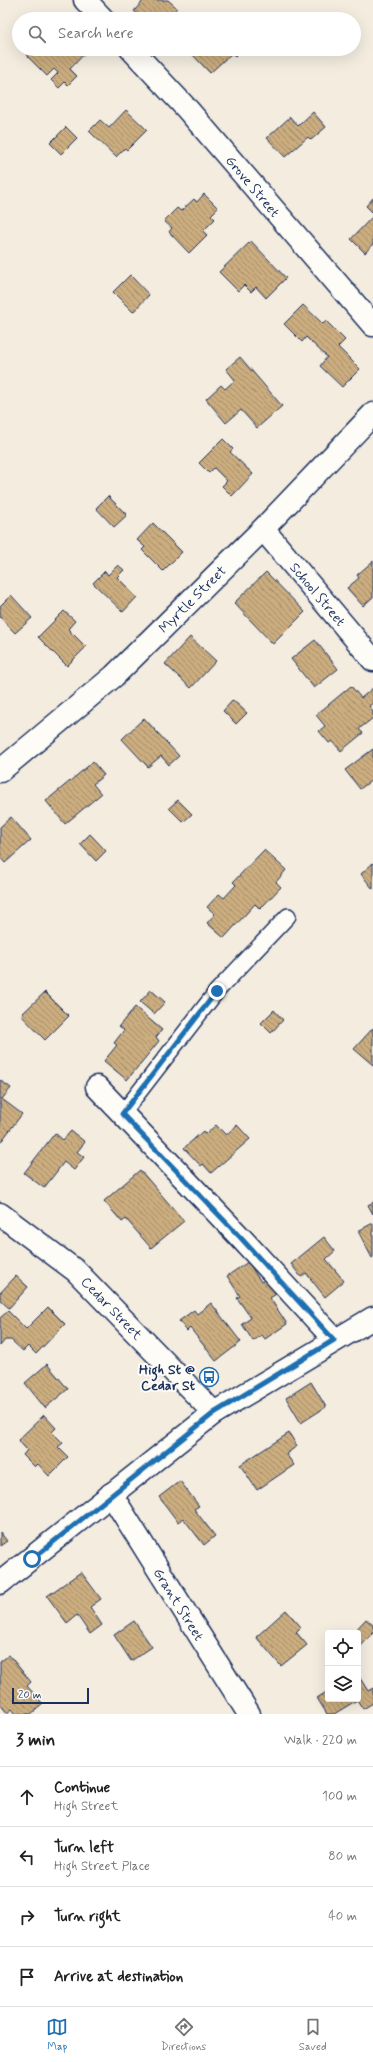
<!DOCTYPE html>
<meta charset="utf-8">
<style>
body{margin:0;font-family:Mynerve,sans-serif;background:#f2f2f2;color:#222}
.controls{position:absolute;right:12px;bottom:12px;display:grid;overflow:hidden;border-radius:4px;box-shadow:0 4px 16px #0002}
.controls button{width:36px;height:36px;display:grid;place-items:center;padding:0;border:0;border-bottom:1px solid #e0e0e0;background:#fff;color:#222;font:20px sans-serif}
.scale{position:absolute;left:12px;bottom:10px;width:77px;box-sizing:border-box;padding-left:4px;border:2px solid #1b2f5e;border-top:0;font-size:11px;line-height:14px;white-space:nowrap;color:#1b2f5e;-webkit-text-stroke:3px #fdfcf7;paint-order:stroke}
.stop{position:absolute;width:12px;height:12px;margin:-9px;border:3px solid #1f6fb2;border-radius:50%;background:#fff}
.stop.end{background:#1f6fb2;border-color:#fff;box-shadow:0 1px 4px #0008}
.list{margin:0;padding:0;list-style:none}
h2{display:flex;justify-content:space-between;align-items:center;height:52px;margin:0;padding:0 16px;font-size:17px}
h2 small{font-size:13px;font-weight:400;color:#767676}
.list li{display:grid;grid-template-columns:26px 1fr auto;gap:12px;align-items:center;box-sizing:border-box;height:60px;padding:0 16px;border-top:1px solid #e0e0e0}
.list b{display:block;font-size:15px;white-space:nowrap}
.list p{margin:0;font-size:13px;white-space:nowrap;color:#767676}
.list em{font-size:13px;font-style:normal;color:#767676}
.icon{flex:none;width:22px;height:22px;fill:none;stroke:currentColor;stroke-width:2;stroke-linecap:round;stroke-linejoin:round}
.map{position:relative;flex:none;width:373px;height:1714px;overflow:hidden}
.search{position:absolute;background:#fff;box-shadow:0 4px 16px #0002;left:12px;right:12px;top:12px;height:44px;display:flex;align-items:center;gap:10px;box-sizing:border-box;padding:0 14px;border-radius:22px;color:#767676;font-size:15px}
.sheet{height:292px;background:#fff}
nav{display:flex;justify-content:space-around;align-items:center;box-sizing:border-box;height:56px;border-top:1px solid #e0e0e0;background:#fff;font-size:11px;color:#767676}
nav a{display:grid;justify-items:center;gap:2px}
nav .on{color:#1f6fb2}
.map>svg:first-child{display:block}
.building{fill:url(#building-back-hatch);stroke:#1b2f5e}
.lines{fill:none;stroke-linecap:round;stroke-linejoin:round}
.lane-casing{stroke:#1b2f5e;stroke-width:18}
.street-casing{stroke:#1b2f5e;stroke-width:25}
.secondary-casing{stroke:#1b2f5e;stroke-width:25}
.lane{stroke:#fdfcf7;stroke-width:15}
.street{stroke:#fdfcf7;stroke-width:22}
.secondary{stroke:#fdfcf7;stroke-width:22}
.route{stroke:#1f6fb2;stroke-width:5}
.labels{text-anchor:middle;stroke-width:4;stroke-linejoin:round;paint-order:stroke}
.street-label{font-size:14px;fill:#1b2f5e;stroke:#fdfcf7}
.poi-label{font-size:14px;font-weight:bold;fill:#1b2f5e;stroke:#fdfcf7;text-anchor:end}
</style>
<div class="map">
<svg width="373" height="1714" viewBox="0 0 373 1714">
<defs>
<pattern id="building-back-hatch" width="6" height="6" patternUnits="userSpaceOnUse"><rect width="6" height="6" fill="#cbad7f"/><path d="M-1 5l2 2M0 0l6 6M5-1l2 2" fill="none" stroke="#a48d6b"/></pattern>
</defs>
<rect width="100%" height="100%" fill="#f3ecdf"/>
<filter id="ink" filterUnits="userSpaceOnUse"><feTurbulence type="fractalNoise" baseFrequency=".025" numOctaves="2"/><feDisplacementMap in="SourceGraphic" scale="8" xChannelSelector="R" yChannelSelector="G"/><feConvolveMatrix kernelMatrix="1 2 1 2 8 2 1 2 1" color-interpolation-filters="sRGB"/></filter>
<g filter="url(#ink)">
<path class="building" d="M144 0H168L177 8 166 19H143L134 11Z
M32 49H85L87 51 70 69 77 76 68 85 65 82 59 88 51 80 58 73 54 69 47 76 26 55Z
M196 49H242L235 56 232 53 210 73 191 53Z
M126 110 147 130 127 150 125 148 116 157 89 131 100 120 109 128Z
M313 112 326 127 311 140 308 137 285 157 267 138 290 117 298 126Z
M66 127 77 138 61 154 50 143Z
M204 194 218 208 211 215 215 219 203 231 207 235 189 253 169 232 172 228 164 221 177 208 181 211 194 199 197 202Z
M373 198V213L366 206Z
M373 216V244L365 253 351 239Z
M251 241 286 278 266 298 256 287 251 292 244 285 238 291 219 272Z
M130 275 149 295 133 312 113 292Z
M303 305 323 324 326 321 345 340 338 347 360 369 342 387 320 366 327 357 306 337 302 342 284 324Z
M240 357 282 406 257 428 241 410 226 423 206 399 221 385 225 389 235 380 226 369Z
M223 439 233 449 230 452 253 474 232 496 222 486 227 481 214 468 209 473 199 463Z
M108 496 127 515 114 527 96 508Z
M153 523 182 552 163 571 142 550 145 547 137 540Z
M373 561V597L363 606 347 588 359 578 357 575Z
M118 565 124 570 117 577 137 597 123 612 93 583 105 571 108 575Z
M266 572 305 612 273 644 234 603Z
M11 595 32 618 15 633 0 617V606Z
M64 611 75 621 68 629 86 647 67 666 38 637Z
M190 637 216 661 191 688 165 664Z
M315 640 338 669 314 688 291 659Z
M351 686 361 698 373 688V703L369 706 373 712V718L359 729 363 733 341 751 332 741 329 743 319 731 325 726 316 715Z
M233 700 247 713 236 724 223 711Z
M144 718 179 756 169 765 161 756 148 767 122 739Z
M373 749V779L360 789 345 770Z
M93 762 104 775 93 784 101 794 65 824 46 801Z
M178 800 192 814 183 822 169 808Z
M11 817 31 840 5 863 0 857V827Z
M90 834 106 851 96 861 80 844Z
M264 850 286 870 276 882 281 887 260 909 255 904 224 938 207 923 215 914 207 907 219 894 224 898 236 885 233 882Z
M373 863V889L361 874Z
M151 990 165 1002 154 1014 140 1002Z
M45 992 69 1016 45 1040 21 1015Z
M135 1007 162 1030 156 1037 159 1041 127 1080 104 1061 117 1045 114 1043 124 1030 119 1026Z
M274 1010 283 1020 271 1033 261 1023Z
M373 1028V1065L354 1049Z
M0 1080 11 1088 2 1099 22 1114 0 1143Z
M216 1125 226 1135 237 1125 250 1139 211 1173 203 1164 201 1166 184 1148 203 1131 206 1134Z
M71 1131 85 1142 77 1152 84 1157 74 1170 64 1162 44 1188 24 1173 55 1133 63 1140Z
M140 1170 184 1221 151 1248 126 1219 122 1222 104 1201Z
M373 1202V1214L368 1205Z
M373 1223V1257L372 1258 358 1231Z
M324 1237 335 1251 326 1259 344 1281 325 1297 306 1273 301 1277 291 1264Z
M248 1262 261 1282 266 1279 276 1294 270 1298 287 1324 265 1339 262 1335 253 1341 242 1324 251 1318 237 1298 240 1296 227 1276Z
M16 1276 28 1287 9 1308 0 1300V1293Z
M211 1303 241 1342 216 1361 190 1328 187 1331 179 1321 194 1310 197 1314Z
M48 1307 65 1324 36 1354 28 1346 23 1351 11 1340H5L0 1346V1318L8 1311 26 1329Z
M47 1364 68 1389 45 1408 25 1383Z
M311 1382 326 1407 301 1423 286 1398Z
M44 1415 56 1428 52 1432 63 1443 58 1447 68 1457 49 1476 38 1464 35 1467 23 1455 27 1450 18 1440Z
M289 1433 297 1446 286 1454 294 1465 257 1490 240 1465Z
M180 1481 199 1506 194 1509 215 1536 204 1545 183 1518 178 1522 159 1497Z
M0 1532 7 1541 0 1546Z
M81 1572 101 1599 90 1607 102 1625 90 1634 77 1615 67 1623 47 1596Z
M286 1610 301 1627 296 1632 307 1645 281 1666 256 1637Z
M366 1619 373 1625V1633L361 1646 358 1643V1633H353Z
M134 1621 152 1647 131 1661 114 1635Z
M9 1655 31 1682 27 1686 43 1704 31 1714H16L12 1709 7 1713 0 1704V1662Z
M358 1675 368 1691 373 1688V1703L363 1709 357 1700 334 1714H327L317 1698 328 1691V1699H358Z"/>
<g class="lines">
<g class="lane-casing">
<path id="lane" d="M122 1114 217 991 288 916"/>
</g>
<g class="street-casing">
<path id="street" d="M85 0 103 19
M131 49 188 110 373 325
M263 529 373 660
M0 771 114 676 263 529 373 414
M97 1087 240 1237 334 1339
M0 1214 76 1271 214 1413
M111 1494 249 1714"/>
</g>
<g class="secondary-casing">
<path id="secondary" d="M0 1583 214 1413 373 1318"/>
</g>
<use href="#lane" class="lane"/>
<use href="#street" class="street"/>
<use href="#secondary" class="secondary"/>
</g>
</g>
<g class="lines" filter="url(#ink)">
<path class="route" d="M32 1559 214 1413 334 1340 240 1237 122 1114 217 991"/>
</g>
<defs>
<g id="bus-ring" transform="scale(1)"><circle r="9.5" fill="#fdfcf7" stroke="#1f6fb2" stroke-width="1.5"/><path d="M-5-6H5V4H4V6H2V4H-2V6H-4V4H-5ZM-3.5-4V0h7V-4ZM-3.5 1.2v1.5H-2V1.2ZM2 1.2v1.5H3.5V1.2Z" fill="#1f6fb2"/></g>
</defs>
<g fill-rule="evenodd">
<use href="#bus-ring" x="209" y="1377"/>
</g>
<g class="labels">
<g class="street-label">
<text transform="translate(253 186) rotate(50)" y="5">Grove Street</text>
<text transform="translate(318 594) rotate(50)" y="5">School Street</text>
<text transform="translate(192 599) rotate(-45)" y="5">Myrtle Street</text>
<text transform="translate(112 1308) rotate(46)" y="5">Cedar Street</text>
<text transform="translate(179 1604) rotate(58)" y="5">Grant Street</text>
</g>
<g class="poi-label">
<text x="195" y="1374">High St @<tspan x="195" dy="16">Cedar St</tspan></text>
</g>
</g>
</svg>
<div class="controls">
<button><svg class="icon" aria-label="locate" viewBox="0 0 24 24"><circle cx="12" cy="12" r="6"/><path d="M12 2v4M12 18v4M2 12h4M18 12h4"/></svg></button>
<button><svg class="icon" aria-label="layers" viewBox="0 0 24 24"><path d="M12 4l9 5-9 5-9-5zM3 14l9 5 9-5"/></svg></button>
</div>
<div class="scale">20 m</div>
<div class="stop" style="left:32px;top:1559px"></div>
<div class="stop end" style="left:217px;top:991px"></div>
<div class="search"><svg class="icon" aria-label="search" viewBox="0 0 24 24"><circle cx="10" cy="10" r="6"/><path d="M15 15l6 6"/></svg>Search here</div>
</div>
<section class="sheet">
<h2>3 min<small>Walk · 220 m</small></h2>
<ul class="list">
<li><svg class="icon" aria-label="ahead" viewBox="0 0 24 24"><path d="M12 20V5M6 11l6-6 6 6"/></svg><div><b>Continue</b><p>High Street</p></div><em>100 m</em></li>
<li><svg class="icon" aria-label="left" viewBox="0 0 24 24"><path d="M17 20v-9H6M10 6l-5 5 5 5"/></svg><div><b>Turn left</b><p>High Street Place</p></div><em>80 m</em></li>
<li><svg class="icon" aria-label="right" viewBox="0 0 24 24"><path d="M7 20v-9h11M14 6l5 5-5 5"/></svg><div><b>Turn right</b></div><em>40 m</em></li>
<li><svg class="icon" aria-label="arrive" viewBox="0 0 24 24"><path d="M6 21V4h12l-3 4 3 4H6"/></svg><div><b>Arrive at destination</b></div></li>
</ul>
</section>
<nav>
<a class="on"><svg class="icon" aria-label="map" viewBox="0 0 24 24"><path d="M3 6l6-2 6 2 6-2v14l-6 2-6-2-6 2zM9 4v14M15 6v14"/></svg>Map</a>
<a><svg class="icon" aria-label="directions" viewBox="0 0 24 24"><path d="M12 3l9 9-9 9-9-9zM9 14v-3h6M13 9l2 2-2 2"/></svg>Directions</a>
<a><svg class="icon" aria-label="saved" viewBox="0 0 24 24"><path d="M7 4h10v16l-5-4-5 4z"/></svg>Saved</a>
</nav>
